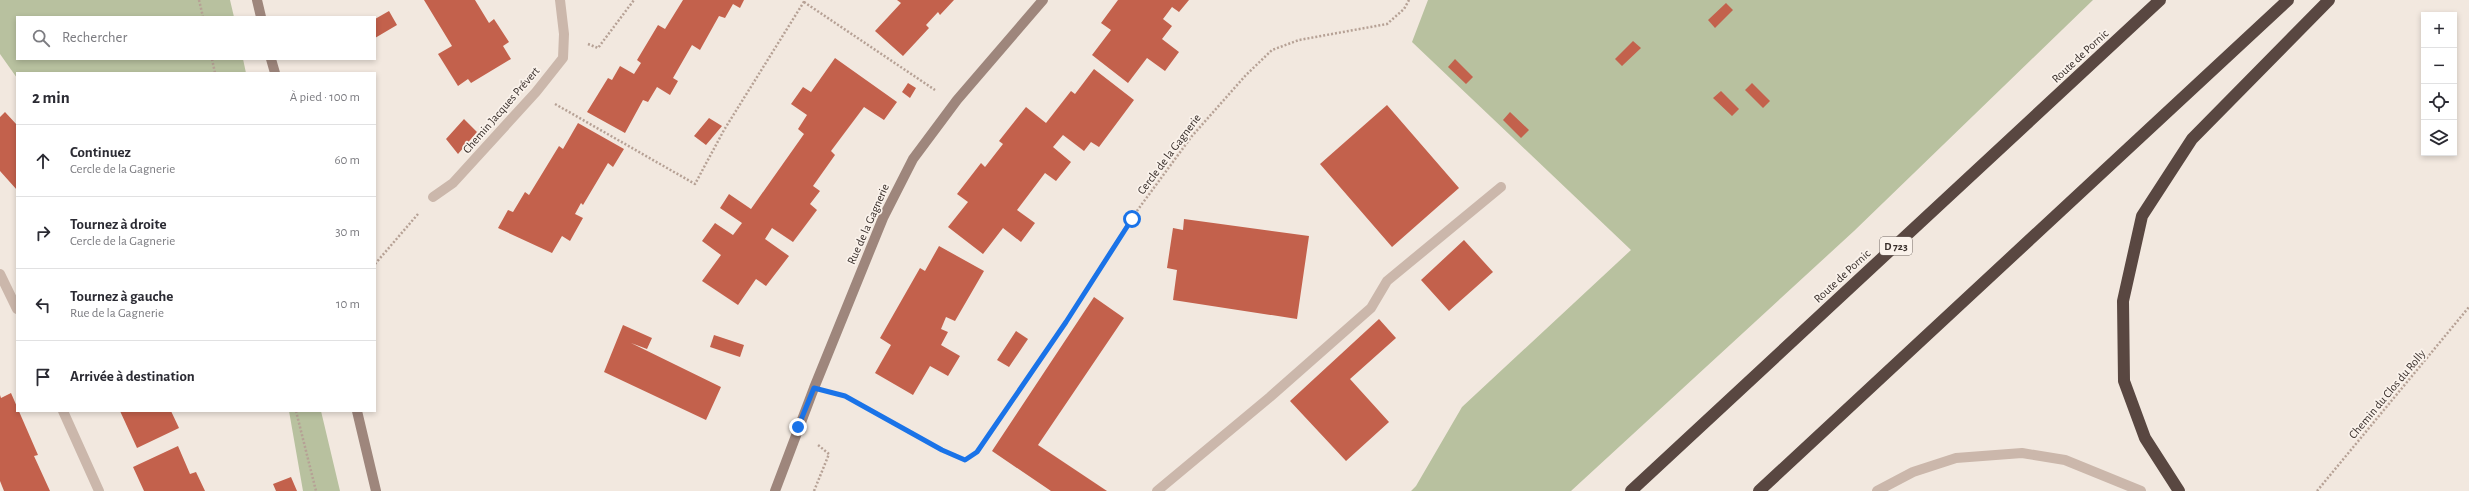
<!DOCTYPE html>
<html lang="fr">
<meta charset="utf-8">
<style>
body{margin:0;font-family:"Alegreya Sans",sans-serif;background:#f7f7f7;color:#2b2b33}
.controls{position:absolute;right:12px;top:12px;display:grid;overflow:hidden;border-radius:0px;box-shadow:0 2px 6px #0003}
.controls button{width:36px;height:36px;display:grid;place-items:center;padding:0;border:0;border-bottom:1px solid #e1e1e2;background:#fff;color:#2b2b33;font:20px sans-serif}
.stop{position:absolute;width:12px;height:12px;margin:-9px;border:3px solid #1a73e8;border-radius:50%;background:#fff}
.stop.end{background:#1a73e8;border-color:#fff;box-shadow:0 1px 4px #0008}
.list{margin:0;padding:0;list-style:none}
h2{display:flex;justify-content:space-between;align-items:center;height:52px;margin:0;padding:0 16px;font-size:17px}
h2 small{font-size:13px;font-weight:400;color:#7c7c81}
.list li{display:grid;grid-template-columns:26px 1fr auto;gap:12px;align-items:center;box-sizing:border-box;height:72px;padding:0 16px;border-top:1px solid #e1e1e2}
.list b{display:block;font-size:15px;white-space:nowrap}
.list p{margin:0;font-size:13px;white-space:nowrap;color:#7c7c81}
.list em{font-size:13px;font-style:normal;color:#7c7c81}
.icon{flex:none;width:22px;height:22px;fill:none;stroke:currentColor;stroke-width:2;stroke-linecap:round;stroke-linejoin:round}
.map{position:relative;flex:none;width:2469px;height:491px;overflow:hidden}
.search{position:absolute;background:#fff;box-shadow:0 2px 6px #0003;left:16px;top:16px;width:360px;height:44px;display:flex;align-items:center;gap:10px;box-sizing:border-box;padding:0 14px;border-radius:0px;color:#7c7c81;font-size:15px}
.panel{position:absolute;background:#fff;box-shadow:0 2px 6px #0003;left:16px;top:72px;width:360px;height:340px;border-radius:0px}
.map>svg:first-child{display:block}
.green{fill:#b8c19f}
.building{fill:#c3614c}
.lines{fill:none;stroke-linecap:round;stroke-linejoin:round}
.path{stroke:#b6a195;stroke-width:2.5;stroke-dasharray:2 2;stroke-linecap:butt}
.lane{stroke:#cbb7ab;stroke-width:10}
.street{stroke:#cbb7ab;stroke-width:10}
.secondary{stroke:#9e867c;stroke-width:10}
.highway{stroke:#594741;stroke-width:12}
.route{stroke:#1a73e8;stroke-width:5}
.labels{text-anchor:middle;stroke-width:3.5;stroke-linejoin:round;paint-order:stroke}
.shield{fill:#faf2eb;stroke:#726964;stroke-width:1}
.shield-label{font-size:11px;font-weight:bold;fill:#382e2a}
.street-label{font-size:12px;fill:#382e2a;stroke:#faf2eb}
</style>
<div class="map">
<svg width="2469" height="491" viewBox="0 0 2469 491">
<rect width="100%" height="100%" fill="#f2e8df"/>
<path class="green" d="M0 0H230L234 17H17V59H243L246 73H17V78L0 54Z
M1428 0H2093L1854 231 1571 491H1411L1416 486 1462 407 1631 250 1412 42Z
M289 411H321L340 491H303Z"/>
<path class="building" d="M424 0H475L489 23 494 19 509 42 503 46 511 59 471 83 468 79 458 86 438 54 452 46Z
M683 0H744L740 8 733 4 725 18 719 16 700 50 692 45 673 78 678 81 670 95 657 87 648 102 643 100 625 133 587 112 608 78 612 80 620 66 634 74 641 63 637 60 658 25 665 29Z
M897 0H954L940 15 938 12 926 25 929 28 903 56 875 31 901 3Z
M1118 0H1189L1179 12 1172 7 1163 19 1172 26 1162 39 1179 52 1165 71 1147 58 1128 83 1092 55 1111 30 1101 23Z
M1726 3 1733 10 1715 28 1708 20Z
M389 11 397 25 375 38V19Z
M1633 41 1641 48 1622 66 1615 59Z
M835 58 897 102 884 120 864 107 831 151 835 155 813 186 820 191 810 204 817 210 793 242 772 228 765 239 789 256 766 286 756 279 738 305 702 281 721 255 702 241 715 223 733 235 742 223 720 208 729 194 751 209 804 134 798 129 807 115 791 104 803 87 811 92Z
M1455 59 1473 77 1466 84 1448 67Z
M1094 69 1134 100 1099 147 1091 142 1084 151 1063 135 1053 147 1071 162 1056 181 1045 173 1017 210 1035 223 1021 242 1003 228 983 254 948 227 968 202 957 194 981 163 985 167 1003 144 999 141 1026 107 1046 123 1071 91 1075 94Z
M908 83 916 88 910 98 902 92Z
M1752 83 1770 101 1763 108 1745 90Z
M1721 91 1739 109 1732 116 1713 98Z
M1387 105 1459 188 1392 247 1320 164Z
M5 112 17 125V190L0 171V117Z
M1510 112 1529 130 1521 138 1503 120Z
M709 118 722 126 706 145 694 136Z
M464 119 477 132 458 154 446 139Z
M578 123 624 149 613 167 608 163 583 205 581 203 575 214 583 218 570 241 562 236 552 253 498 228 508 210 513 212 525 192 529 195 559 146 563 149Z
M1184 219 1309 236 1297 319 1173 300 1177 270 1167 268 1173 228 1183 230Z
M1464 240 1493 272 1449 311 1421 280Z
M939 246 984 271 955 321 946 317 941 329 948 332 941 345 960 356 948 376 930 366 913 395 875 373 891 345 880 338 920 268 925 271Z
M1094 297 1124 318 1038 445 1107 491H1051L992 451Z
M1379 319 1396 338 1350 379 1389 422 1346 461 1290 401Z
M623 325 652 338 647 349 631 343 721 387 706 420 604 372Z
M1016 331 1028 339 1009 367 997 360Z
M714 335 744 345 740 357 710 347Z
M11 393 38 455 34 456 50 491H4L0 481V395L1 398Z
M120 411H171L179 428 137 448Z
M178 446 190 474 196 472 205 491H144L133 467Z
M291 477 297 491H276L273 484Z"/>
<g class="lines">
<path class="path" d="M199 0 203 17
M804 2 935 90
M588 44 598 48 634 0
M212 59 215 73
M555 104 695 184 724 130 805 0
M375 264 418 214
M837 394 845 396 942 450 965 460 977 452 1066 321 1131 219 1192 136 1246 75 1272 50 1299 40 1387 24 1404 9 1409 0
M296 411 316 491
M814 491 829 454 818 445
M2317 491 2469 307"/>
<path class="lane" d="M433 197 453 183 536 92 563 58 564 34 560 0
M1157 491 1270 397 1371 308 1387 281 1501 187"/>
<path class="street" d="M0 274 17 309
M63 411 99 491
M1877 491 1913 472 1956 458 2022 453 2065 460 2141 491"/>
<path class="secondary" d="M257 0 261 17
M271 59 275 73
M357 411 376 491
M775 491 814 388 883 218 913 159 957 100 1043 0"/>
<path class="highway" d="M1631 491 2160 0
M1759 491 2288 0
M2179 491 2145 438 2124 381 2123 301 2142 216 2192 139 2329 0"/>
</g>
<g class="lines">
<path class="route" d="M798 427 814 388 845 396 942 450 965 460 977 452 1066 322 1132 219"/>
</g>
<g class="labels">
<rect class="shield" x="1880" y="237" width="32" height="18" rx="3"/>
<g class="shield-label">
<text x="1896" y="250">D 723</text>
</g>
<g class="street-label">
<text transform="translate(2080 56) rotate(-43)" y="4">Route de Pornic</text>
<text transform="translate(501 110) rotate(-49)" y="4">Chemin Jacques Prévert</text>
<text transform="translate(1169 154) rotate(-53)" y="4">Cercle de la Gagnerie</text>
<text transform="translate(868 224) rotate(-66)" y="4">Rue de la Gagnerie</text>
<text transform="translate(1842 276) rotate(-43)" y="4">Route de Pornic</text>
<text transform="translate(2387 394) rotate(-50)" y="4">Chemin du Clos du Rolly</text>
</g>
</g>
</svg>
<div class="controls">
<button>+</button>
<button>−</button>
<button><svg class="icon" aria-label="locate" viewBox="0 0 24 24"><circle cx="12" cy="12" r="6"/><path d="M12 2v4M12 18v4M2 12h4M18 12h4"/></svg></button>
<button><svg class="icon" aria-label="layers" viewBox="0 0 24 24"><path d="M12 4l9 5-9 5-9-5zM3 14l9 5 9-5"/></svg></button>
</div>
<div class="stop" style="left:1132px;top:219px"></div>
<div class="stop end" style="left:798px;top:427px"></div>
<div class="search"><svg class="icon" aria-label="search" viewBox="0 0 24 24"><circle cx="10" cy="10" r="6"/><path d="M15 15l6 6"/></svg>Rechercher</div>
<section class="panel">
<h2>2 min<small>À pied · 100 m</small></h2>
<ul class="list">
<li><svg class="icon" aria-label="ahead" viewBox="0 0 24 24"><path d="M12 20V5M6 11l6-6 6 6"/></svg><div><b>Continuez</b><p>Cercle de la Gagnerie</p></div><em>60 m</em></li>
<li><svg class="icon" aria-label="right" viewBox="0 0 24 24"><path d="M7 20v-9h11M14 6l5 5-5 5"/></svg><div><b>Tournez à droite</b><p>Cercle de la Gagnerie</p></div><em>30 m</em></li>
<li><svg class="icon" aria-label="left" viewBox="0 0 24 24"><path d="M17 20v-9H6M10 6l-5 5 5 5"/></svg><div><b>Tournez à gauche</b><p>Rue de la Gagnerie</p></div><em>10 m</em></li>
<li><svg class="icon" aria-label="arrive" viewBox="0 0 24 24"><path d="M6 21V4h12l-3 4 3 4H6"/></svg><div><b>Arrivée à destination</b></div></li>
</ul>
</section>
</div>
